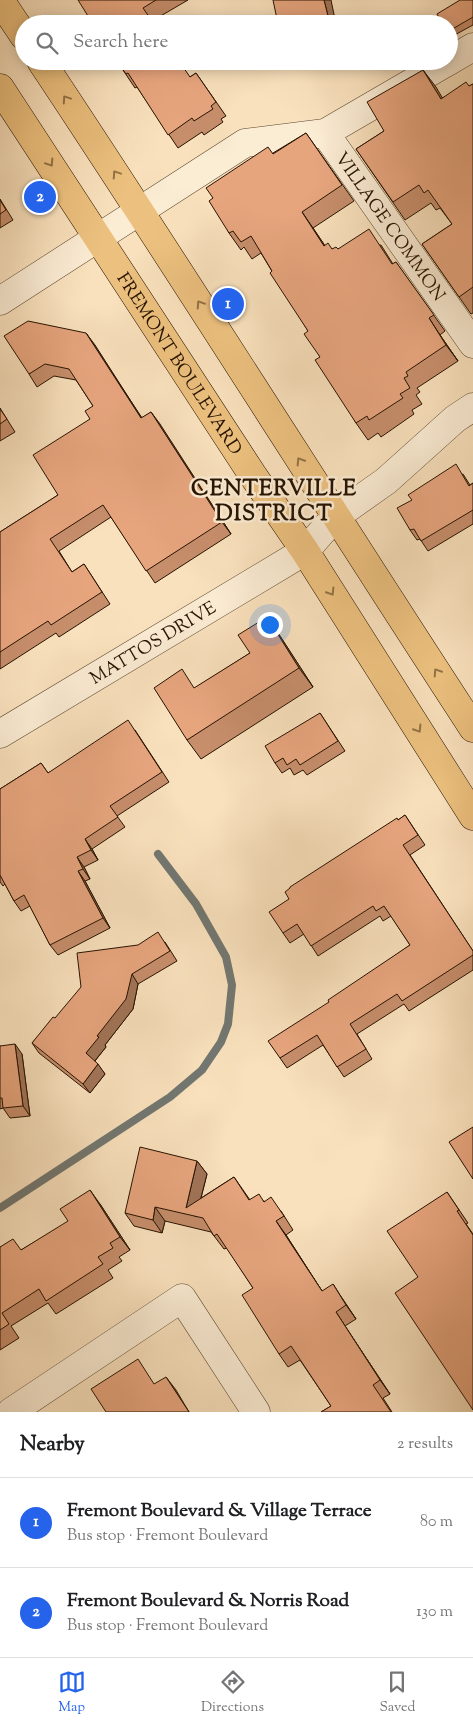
<!DOCTYPE html>
<meta charset="utf-8">
<style>
body{margin:0;font-family:"Sorts Mill Goudy",serif;background:#f6f6f6;color:#202124}
.you{position:absolute;left:269px;top:624px;width:18px;height:18px;margin:-12px;border:4px solid #fff;border-radius:50%;background:#1a73e8;box-shadow:0 0 0 8px #1a73e833}
.badge{display:grid;place-items:center;width:32px;height:32px;border-radius:50%;background:#2563eb;color:#fff;font-size:16px;font-weight:700}
.pin{position:absolute;translate:-50% -50%;border:2px solid #fff;box-shadow:0 1px 5px #0006}
.list{margin:0;padding:0;list-style:none}
h2{display:flex;justify-content:space-between;align-items:center;height:65px;margin:0;padding:0 20px;font-size:21px}
h2 small{font-size:16px;font-weight:400;color:#757577}
.list li{display:grid;grid-template-columns:32px 1fr auto;gap:15px;align-items:center;box-sizing:border-box;height:90px;padding:0 20px;border-top:1px solid #e0e0e0}
.list b{display:block;font-size:19px;white-space:nowrap}
.list p{margin:0;font-size:16px;white-space:nowrap;color:#757577}
.list em{font-size:16px;font-style:normal;color:#757577}
.icon{flex:none;width:28px;height:28px;fill:none;stroke:currentColor;stroke-width:2;stroke-linecap:round;stroke-linejoin:round}
.map{position:relative;flex:none;width:473px;height:1412px;overflow:hidden}
.search{position:absolute;background:#fff;box-shadow:0 2px 12px #0003;left:15px;right:15px;top:15px;height:55px;display:flex;align-items:center;gap:12px;box-sizing:border-box;padding:0 18px;border-radius:28px;color:#757577;font-size:19px}
.sheet{height:245px;background:#fff}
nav{display:flex;justify-content:space-around;align-items:center;box-sizing:border-box;height:70px;border-top:1px solid #e0e0e0;background:#fff;font-size:14px;color:#757577}
nav a{display:grid;justify-items:center;gap:2px}
nav .on{color:#2563eb}
.map>svg:first-child{display:block}
.lines{fill:none;stroke-linecap:round;stroke-linejoin:round}
.stream{stroke:#727771;stroke-width:8}
.minor-casing{stroke:#5b462f;stroke-width:29}
.major-casing{stroke:#261200;stroke-width:29}
.minor{stroke:#fbecd4;stroke-width:28}
.major{stroke:#ecc07e;stroke-width:28}
.wall{fill:#c78e6c;stroke:#261200}
.shaded-wall{fill:#a27458;stroke:#261200}
.building{fill:#e7a57e;stroke:#261200}
.oneway{stroke:#937245}
.labels{text-anchor:middle;stroke-width:5;stroke-linejoin:round;paint-order:stroke}
.street-label{font-size:18px;fill:#261200;stroke:#fbecd4}
.district-label{font-size:22px;font-weight:bold;letter-spacing:1px;fill:#261200;stroke:#fbecd4}
</style>
<div class="map">
<svg width="473" height="1412" viewBox="0 0 473 1412">
<rect width="100%" height="100%" fill="#f9e1bd"/>
<filter id="stains"><feTurbulence type="fractalNoise" baseFrequency=".004" numOctaves="4"/><feColorMatrix values="0 0 0 0 .2 0 0 0 0 .09 0 0 0 0 .02 0 0 0 .5 -.17"/></filter>
<radialGradient id="worn" r=".72"><stop offset=".6" stop-color="#630" stop-opacity="0"/><stop offset="1" stop-color="#630" stop-opacity=".3"/></radialGradient>
<g class="lines">
<path class="stream" d="M0 1208 170 1097 202 1070 221 1042 228 1024 232 985 226 957 196 904 158 854"/>
<g class="minor-casing">
<g id="minor">
<path d="M449 61 473 47"/>
<path id="s1" d="M325 133 473 344"/>
<path d="M0 301 245 143 325 133 449 61"/>
<path id="s2" d="M0 734 305 551 335 517 386 481 455 419 473 407"/>
<path d="M11 1412 182 1298 256 1412"/>
</g>
</g>
<g class="major-casing">
<g id="major">
<path d="M0 0 24 36"/>
<path d="M41 61C188 282 328 506 473 728"/>
<path id="s3" d="M0 88 252 474 305 551 473 816"/>
</g>
</g>
<use href="#minor" class="minor"/>
<use href="#major" class="major"/>
</g>
<path class="wall" d="M78 0H188L152 21Z
M473 0V25L451 37 449 34V24Z
M117 61 190 77 196 73 226 116 221 119 223 122 204 135 202 132 178 148 137 87 135 88Z
M423 70 442 98 469 86 473 84V313L471 314 422 244 452 224 440 208 436 210 431 203 405 220 356 149 384 131Z
M306 133 354 201 313 228 325 246 332 249H338L381 245 393 264 396 262 445 331 440 335 458 361 417 388 420 392 416 395 422 404 412 410 414 414 381 437 378 433 368 440 356 423 320 357 308 331 261 253 252 259 244 247 241 250 229 233 213 198 273 153Z
M0 199 13 220 0 228Z
M86 333 142 418 151 412 231 534 155 583 111 517 59 551 72 572 84 564 110 604 59 637 56 633 0 669V532L58 495 90 419 93 406 76 380 54 376 37 387 29 374Z
M0 408 15 432 0 441Z
M463 474 470 485 473 483V524L428 551 420 539 417 540 410 530 412 500Z
M267 617 280 636 313 687 201 759 187 740 195 688 250 653Z
M320 713 345 751 307 775 303 770 294 775 290 768 282 773 275 763Z
M135 730 169 782 117 816 125 827 92 849 98 860 84 867 90 879 85 881 110 928 58 955 50 945 30 906 21 911 14 901 5 884 3 886 0 882V789L41 763 48 773Z
M405 815 425 845 410 855 473 951V970L409 1011 404 1004 357 1034 372 1059 344 1077 323 1045 287 1068 280 1058 329 1002 410 945 391 916 383 921 380 916 318 956 304 934 290 943 283 933 289 899Z
M165 942 177 961 138 984 133 1009 105 1045 106 1047 95 1061 105 1074 90 1093 39 1053 32 1043 55 1018Z
M0 1046 22 1054 30 1116 10 1118 3 1108 0 1109Z
M197 1161 207 1174 201 1198 234 1177 250 1200 264 1201 281 1211 293 1230 286 1235 322 1291 342 1298 356 1319 345 1326 390 1394 383 1398 392 1412H321L331 1406 300 1360 288 1367 279 1354 253 1288 227 1248 224 1249 211 1232 165 1221 162 1233 134 1226 125 1213Z
M447 1192 468 1223 466 1224 473 1234V1410L418 1277Z
M100 1204 130 1250 119 1257 122 1261 108 1270 113 1278 56 1314 48 1303 11 1326 19 1338 0 1350V1247L21 1250Z"/>
<path class="shaded-wall" d="M324 0H331L336 24H330Z
M423 70 436 87 453 116 441 99Z
M302 212 313 228 336 262 324 246Z
M429 318 440 335 458 361 446 345Z
M86 333 95 345 150 431 141 418Z
M151 412 160 424 231 534 222 522Z
M267 617 280 636 313 687 299 668Z
M85 839 92 849 98 860 91 850Z
M77 857 84 867 90 879 83 869Z
M78 871 85 881 110 928 103 918Z
M132 974 138 984 133 1009 105 1045 106 1047 93 1063 86 1053 97 1036Z
M15 1044 22 1054 30 1116 23 1106Z
M98 1064 105 1074 90 1093 83 1084Z
M197 1161 207 1174 196 1217 186 1208Z
M90 1190 100 1204 130 1250 120 1237Z
M155 1207 165 1221 162 1233 153 1220Z
M276 1221 286 1235 331 1305 322 1291Z
M333 1284 342 1298 356 1319 346 1305Z
M336 1312 345 1326 390 1394 380 1380Z
M166 1377 176 1390 189 1412Z"/>
<path class="building" d="M78 0H156L143 8 154 24H93Z
M273 0H324L330 24H278Z
M460 0H473V17L449 31V24H443L437 14Z
M117 61H179L190 77 196 73 216 102 211 106 213 109 194 121 192 118 168 135 128 73 126 74Z
M423 70 441 99 466 82 469 86 473 84V287L459 297 422 244 452 224 428 190 424 193 419 185 393 202 356 149 384 131 367 102Z
M306 133 342 185 302 212 324 246 328 243 332 249 336 247 338 249 369 229 392 264 396 262 434 315 429 318 446 345 406 372 408 376 404 378 410 388 400 394 403 398 369 420 367 416 356 423 315 360 320 357 304 334 308 331 270 273 272 271 251 236 241 242 233 231 229 233 209 201 213 198 206 188 268 147 273 154Z
M0 200 6 210 0 214Z
M28 321 86 333 141 418 151 412 222 522 146 571 103 505 50 539 72 572 84 564 102 592 51 625 48 621 0 652V532L58 495 33 455 90 419 85 411 93 406 69 369 45 364 29 374 4 336Z
M0 409 7 419 0 424Z
M456 464 469 486 473 483V510L421 541 414 529 410 530 397 508 412 500 408 495Z
M267 617 299 668 187 740 154 688 182 669 194 688 250 653 238 635Z
M320 713 338 741 300 765 296 759 287 765 283 758 275 763 265 746Z
M128 720 162 772 110 806 118 817 85 839 91 850 77 857 83 869 78 871 103 918 50 945 24 895 14 901 0 875V789L41 763 48 773Z
M405 815 418 835 403 845 473 951V955L402 1001 397 994 350 1024 366 1049 337 1067 317 1035 280 1058 268 1041 329 1002 328 1000 410 945 384 906 376 911 373 906 311 946 297 924 283 933 269 912 289 899 285 892 290 888V887L397 818 398 820Z
M158 932 170 951 132 974 126 999 97 1036 99 1037 86 1053 98 1064 83 1084 32 1043 53 1017 55 1018 81 987 77 953 138 945Z
M15 1044 23 1106 3 1108 2 1098H0V1046Z
M473 1127V1179L449 1142Z
M140 1147 197 1161 186 1208 234 1177 249 1200 259 1194 264 1202 271 1197 284 1216 276 1221 322 1291 333 1284 346 1305 336 1312 380 1380 373 1385 391 1412H321L331 1406 291 1346 279 1354 242 1295 253 1288 217 1234 214 1236 203 1218 155 1207 153 1220 125 1213Z
M90 1190 120 1237 110 1243 113 1248 98 1257 103 1264 46 1301 39 1289 2 1313 9 1324 0 1330V1247L13 1239 21 1250 68 1221 60 1209Z
M447 1192 459 1210 457 1211 473 1235V1410L395 1293 418 1277 387 1231Z
M138 1359 154 1384 166 1377 189 1412H106L91 1389Z"/>
<defs><path id="oneway-chevron" d="M-2-3.5L2.5 0L-2 3.5" fill="none" stroke-width="1.6" stroke-linecap="round" stroke-linejoin="round" transform="scale(1.25)"/></defs>
<g class="oneway">
<use href="#oneway-chevron" transform="translate(66 99) rotate(-124)"/>
<use href="#oneway-chevron" transform="translate(50 163) rotate(57)"/>
<use href="#oneway-chevron" transform="translate(116 174) rotate(-124)"/>
<use href="#oneway-chevron" transform="translate(200 304) rotate(-123)"/>
<use href="#oneway-chevron" transform="translate(300 461) rotate(-122)"/>
<use href="#oneway-chevron" transform="translate(331 592) rotate(58)"/>
<use href="#oneway-chevron" transform="translate(437 672) rotate(-123)"/>
<use href="#oneway-chevron" transform="translate(418 729) rotate(58)"/>
</g>
<g class="labels">
<g class="street-label">
<text dy="6" stroke="none"><textPath href="#s1" startOffset="114">VILLAGE COMMON</textPath></text>
<text dy="6" stroke="none"><textPath href="#s3" startOffset="329">FREMONT BOULEVARD</textPath></text>
<text dy="6" stroke="none"><textPath href="#s2" startOffset="178">MATTOS DRIVE</textPath></text>
</g>
<g class="district-label">
<text x="274" y="495">CENTERVILLE<tspan x="274" dy="25">DISTRICT</tspan></text>
</g>
</g>
<rect width="100%" height="100%" filter="url(#stains)"/>
<rect width="100%" height="100%" fill="url(#worn)"/>
</svg>
<div class="you"></div>
<div class="pin badge" style="left:228px;top:304px">1</div>
<div class="pin badge" style="left:40px;top:197px">2</div>
<div class="search"><svg class="icon" aria-label="search" viewBox="0 0 24 24"><circle cx="10" cy="10" r="6"/><path d="M15 15l6 6"/></svg>Search here</div>
</div>
<section class="sheet">
<h2>Nearby<small>2 results</small></h2>
<ul class="list">
<li><span class="badge">1</span><div><b>Fremont Boulevard &amp; Village Terrace</b><p>Bus stop · Fremont Boulevard</p></div><em>80 m</em></li>
<li><span class="badge">2</span><div><b>Fremont Boulevard &amp; Norris Road</b><p>Bus stop · Fremont Boulevard</p></div><em>130 m</em></li>
</ul>
</section>
<nav>
<a class="on"><svg class="icon" aria-label="map" viewBox="0 0 24 24"><path d="M3 6l6-2 6 2 6-2v14l-6 2-6-2-6 2zM9 4v14M15 6v14"/></svg>Map</a>
<a><svg class="icon" aria-label="directions" viewBox="0 0 24 24"><path d="M12 3l9 9-9 9-9-9zM9 14v-3h6M13 9l2 2-2 2"/></svg>Directions</a>
<a><svg class="icon" aria-label="saved" viewBox="0 0 24 24"><path d="M7 4h10v16l-5-4-5 4z"/></svg>Saved</a>
</nav>
